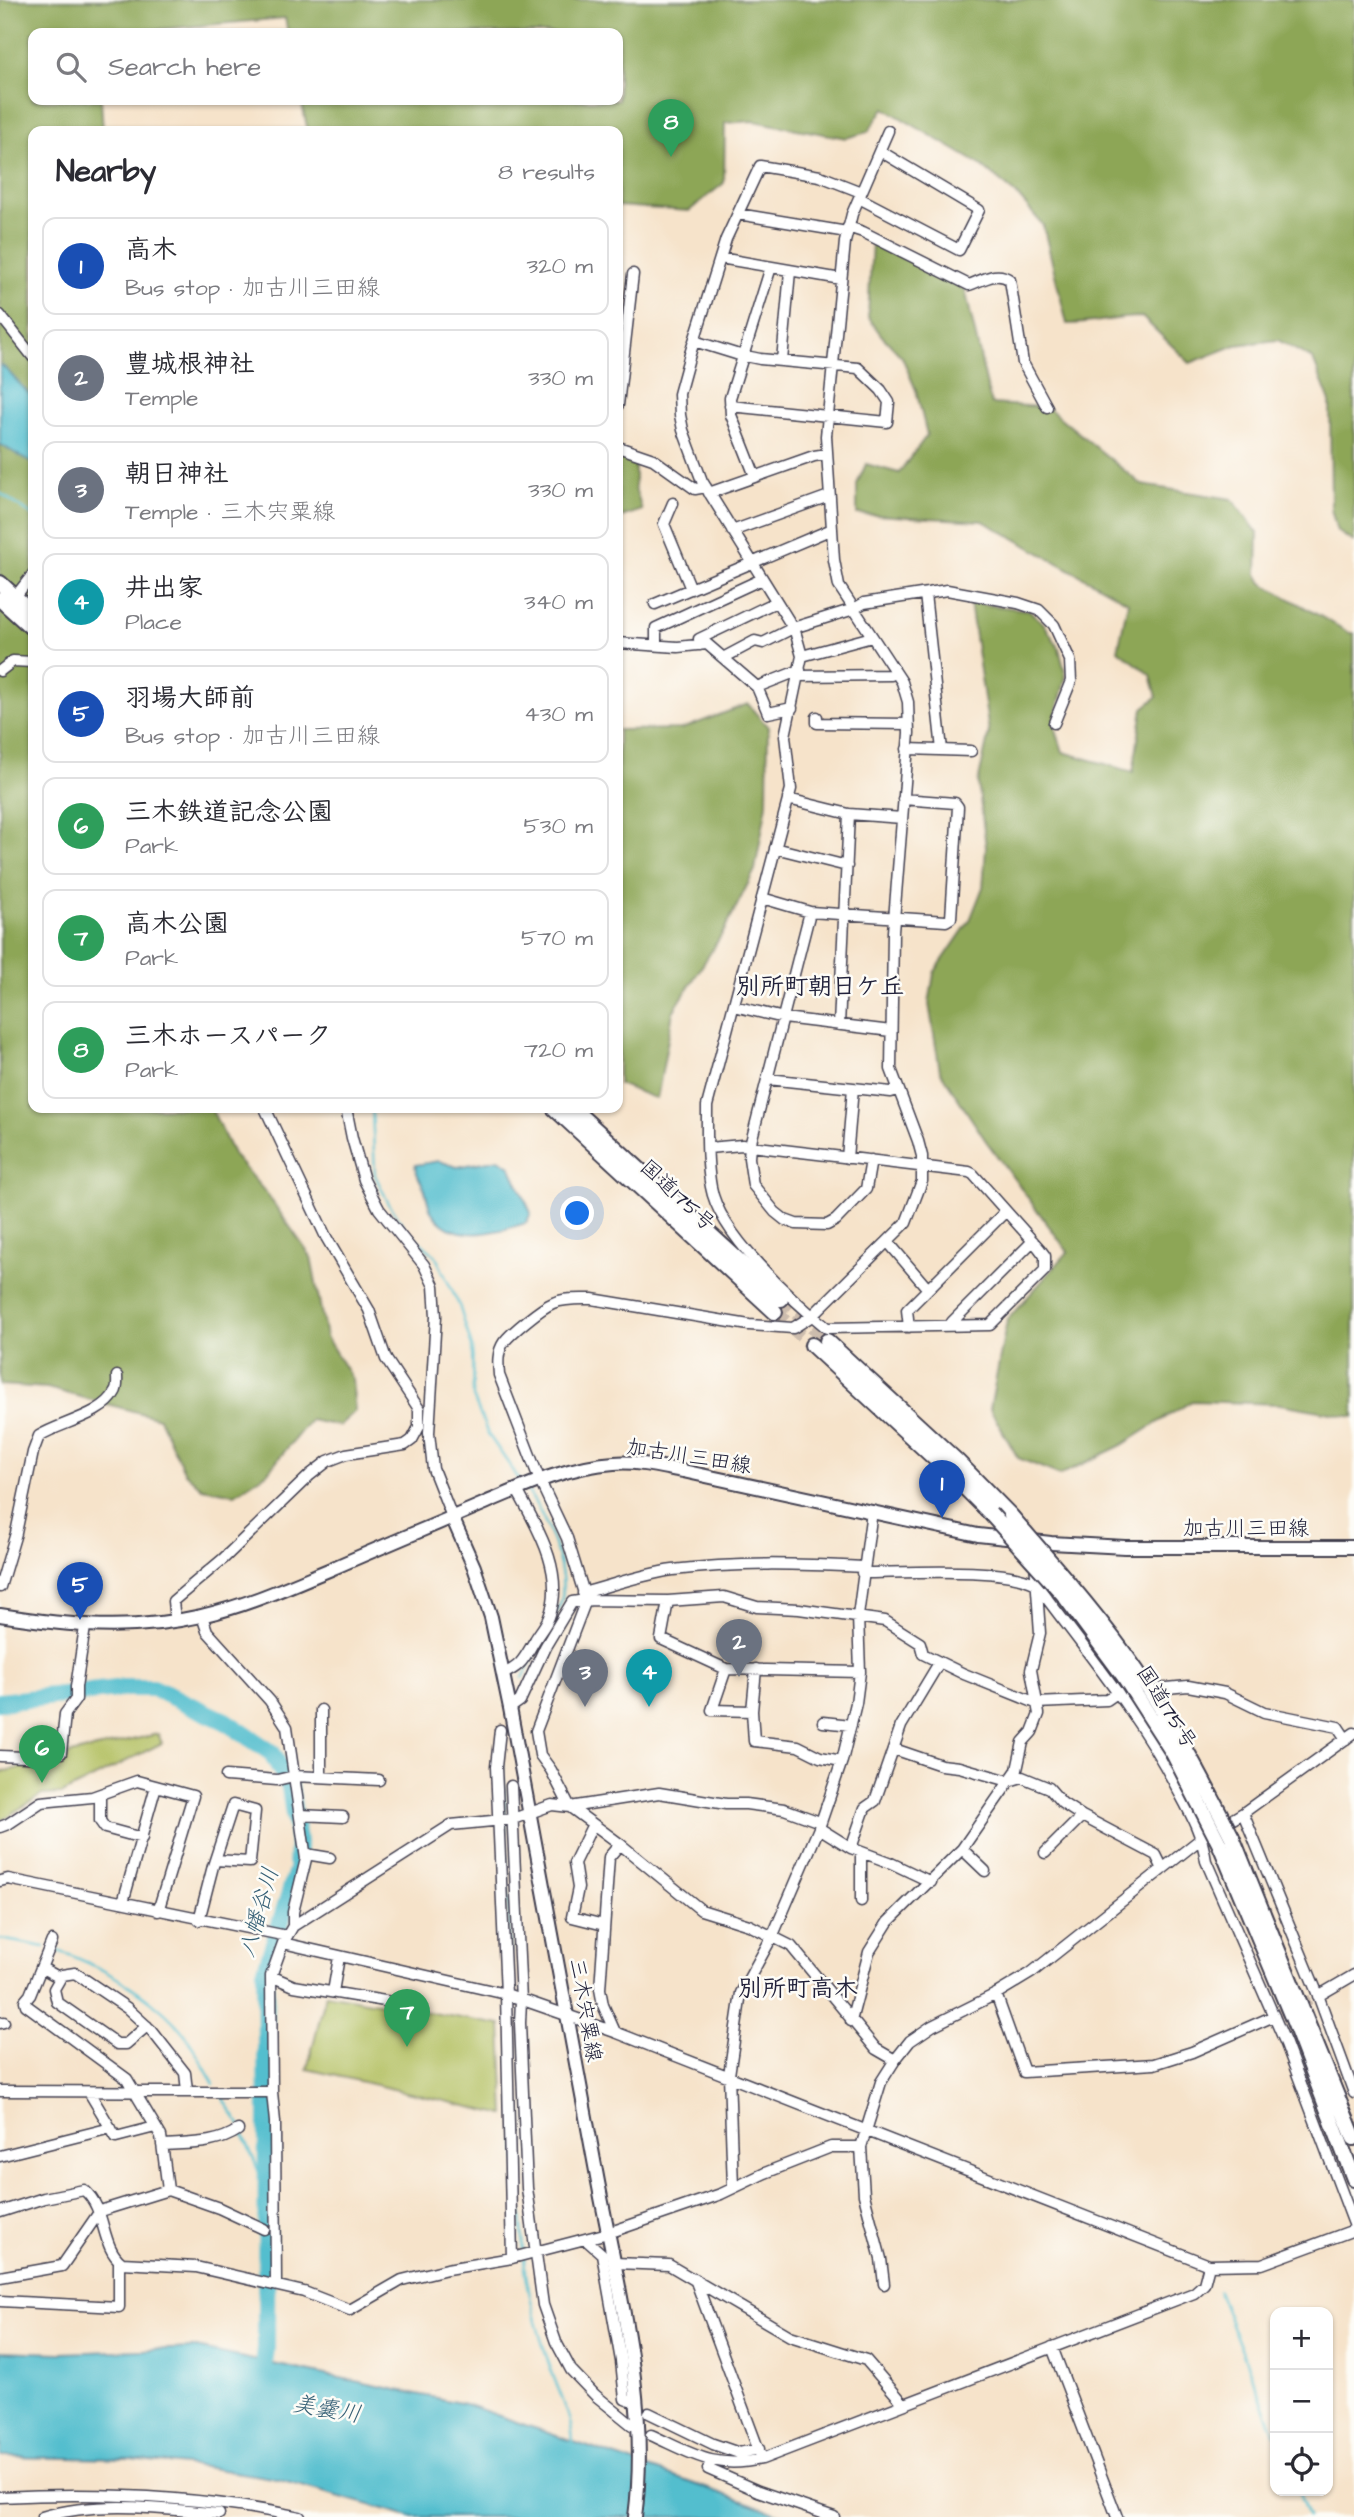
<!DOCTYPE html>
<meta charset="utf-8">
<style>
body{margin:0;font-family:"Architects Daughter","Klee One",sans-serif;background:#f2f2f3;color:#2b2b33}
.controls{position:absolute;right:21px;bottom:21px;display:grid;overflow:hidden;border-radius:14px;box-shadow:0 2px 5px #0004}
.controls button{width:63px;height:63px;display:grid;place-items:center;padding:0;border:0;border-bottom:2px solid #e1e1e2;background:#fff;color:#2b2b33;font:35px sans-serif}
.you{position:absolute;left:578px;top:1214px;width:24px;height:24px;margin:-18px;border:5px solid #fff;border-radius:50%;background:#1a73e8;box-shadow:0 0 0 10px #1a73e833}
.badge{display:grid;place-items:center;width:46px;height:46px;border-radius:50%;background:#111827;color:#fff;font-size:23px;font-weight:700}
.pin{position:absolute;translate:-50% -58px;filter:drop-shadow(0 2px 4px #0008)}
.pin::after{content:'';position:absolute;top:37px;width:24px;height:21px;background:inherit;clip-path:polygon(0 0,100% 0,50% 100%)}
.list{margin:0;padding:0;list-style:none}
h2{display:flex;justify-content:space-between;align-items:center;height:91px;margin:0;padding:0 28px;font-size:30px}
h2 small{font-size:23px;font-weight:400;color:#7c7c81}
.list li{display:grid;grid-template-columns:46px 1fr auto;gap:21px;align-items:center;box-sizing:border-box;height:98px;margin:0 14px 14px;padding:0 14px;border:2px solid #e1e1e2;border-radius:14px}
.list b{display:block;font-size:26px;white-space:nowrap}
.list p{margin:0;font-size:23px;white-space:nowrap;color:#7c7c81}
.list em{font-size:23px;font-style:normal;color:#7c7c81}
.icon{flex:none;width:38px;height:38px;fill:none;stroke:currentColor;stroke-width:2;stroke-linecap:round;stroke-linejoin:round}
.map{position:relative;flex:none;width:1354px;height:2517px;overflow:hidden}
.search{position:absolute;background:#fff;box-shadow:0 2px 5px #0004;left:28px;top:28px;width:595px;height:77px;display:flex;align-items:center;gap:18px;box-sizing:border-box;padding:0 24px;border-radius:14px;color:#7c7c81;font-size:26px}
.panel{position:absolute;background:#fff;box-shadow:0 2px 5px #0004;left:28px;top:126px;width:595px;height:987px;border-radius:14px}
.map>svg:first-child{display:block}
.green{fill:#b2bf61;stroke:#6a704e;stroke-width:2}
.forest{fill:#8da657;stroke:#586449;stroke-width:2}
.water{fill:#53bece;stroke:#3a7084;stroke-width:2}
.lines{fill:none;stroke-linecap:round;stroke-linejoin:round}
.stream{stroke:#53bece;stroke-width:2.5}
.river{stroke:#53bece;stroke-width:18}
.minor-tunnel{stroke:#ccbcad;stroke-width:10;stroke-dasharray:10 5;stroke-linecap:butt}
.highway-tunnel{stroke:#ccbcad;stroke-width:14;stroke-dasharray:14 7;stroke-linecap:butt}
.minor-casing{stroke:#423f50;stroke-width:13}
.major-casing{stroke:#423f50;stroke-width:16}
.highway-casing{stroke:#423f50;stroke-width:18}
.minor{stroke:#fff;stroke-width:10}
.major{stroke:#fff;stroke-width:12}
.highway{stroke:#fff;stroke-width:14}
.highway-bridge-casing{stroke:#423f50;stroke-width:18;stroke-linecap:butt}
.highway-bridge{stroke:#fff;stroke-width:14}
.labels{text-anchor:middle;stroke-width:5;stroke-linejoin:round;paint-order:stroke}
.street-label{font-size:21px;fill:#22223b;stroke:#fdfcf7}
.water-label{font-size:23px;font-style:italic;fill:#366076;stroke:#fdfcf7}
.quarter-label{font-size:24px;font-weight:bold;fill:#22223b;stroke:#fdfcf7}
</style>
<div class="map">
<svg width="1354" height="2517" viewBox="0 0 1354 2517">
<rect width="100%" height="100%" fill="#fdfcf7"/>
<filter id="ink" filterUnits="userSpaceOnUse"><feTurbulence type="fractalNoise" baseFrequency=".0143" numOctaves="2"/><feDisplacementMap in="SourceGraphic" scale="14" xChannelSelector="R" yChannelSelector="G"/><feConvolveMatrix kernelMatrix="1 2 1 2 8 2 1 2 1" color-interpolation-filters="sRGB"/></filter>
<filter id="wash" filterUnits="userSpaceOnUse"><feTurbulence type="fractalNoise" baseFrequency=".00686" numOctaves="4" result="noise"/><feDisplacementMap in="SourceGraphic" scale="28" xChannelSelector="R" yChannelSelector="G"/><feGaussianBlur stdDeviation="1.57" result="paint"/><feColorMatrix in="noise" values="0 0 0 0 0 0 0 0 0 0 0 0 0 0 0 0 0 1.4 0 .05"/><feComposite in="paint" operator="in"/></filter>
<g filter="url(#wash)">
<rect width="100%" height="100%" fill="#f6e3ca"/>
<path class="green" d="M158 1734 162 1743 62 1794 42 1795 0 1821V1773L66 1755Z
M326 1994 501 2025 505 2115 307 2069Z"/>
<path class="forest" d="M0 0H1354V542L1337 531 1331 509 1330 402 1313 359 1278 340 1236 345 1190 363 1142 317C1116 317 1093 324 1067 324L1043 225 1017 195 979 164 884 108 868 132 846 138 753 121 725 123 724 183 689 211 618 206V131H308L301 100H618V33H288L285 18 116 33H33V100H101L103 131H33V1108H211L234 1156 267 1194 311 1257 326 1337 352 1379 355 1411 339 1426 310 1420 267 1473 235 1494 202 1488 185 1473 159 1418 47 1388 0 1385Z
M872 242 965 289 991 404 1047 407 1142 485 1232 499 1258 533 1257 574 1262 583 1350 633H1354V1417L1280 1404 1192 1401 1122 1445 1060 1475 1018 1458 990 1409 1007 1320 1068 1252 986 1141 940 1071 929 1004 934 973 970 920 983 887 986 847 978 783 989 732 970 603 1029 610 1044 624 1059 648 1066 676 1054 723 1063 752 1133 772 1143 708 1157 697 1151 675 1118 650 1128 602 983 521 857 514V484L866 464 899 473 927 435 916 390 902 357 882 336 868 317Z
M618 454 635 460V488L642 510 618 518Z
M748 704 768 727 767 804 755 870 724 931 673 1012 657 1099 618 1084V730L682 729Z"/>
<path class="water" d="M2 365 33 398V464L0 444V368Z
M499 1159 510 1166 531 1213 526 1223C495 1232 452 1246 431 1211 428 1205 427 1197 425 1190 421 1181 416 1175 415 1165L439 1161 457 1167Z
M196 2348 465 2404 789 2517H413L272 2478 203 2467 132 2459 0 2457V2351L61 2353Z"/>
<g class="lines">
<path class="stream" d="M0 493 33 516
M372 1108 375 1175 389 1204 407 1231 435 1255 459 1305 472 1347 473 1397 488 1434 521 1482
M527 1490C545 1516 567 1566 562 1598 561 1605 557 1611 554 1618
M523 1678 547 1630
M503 1765 512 1993
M0 1939 45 1947
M53 1949C98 1964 144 1990 177 2025 192 2041 202 2065 214 2084
M512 1999 518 2178 524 2251
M222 2096 241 2126
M243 2133 263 2182 267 2183
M524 2258C527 2292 541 2343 553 2375 562 2399 572 2418 573 2443
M1218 2291 1275 2434
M1298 2491 1308 2517"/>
<path class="river" d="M0 1702 125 1688H153L225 1721 272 1753 290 1787 298 1842 297 1870 265 1972 267 2112 266 2348 262 2384"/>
</g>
</g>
<g filter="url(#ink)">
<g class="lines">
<path class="minor-tunnel" d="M1274 2016 1318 1996"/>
<path class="highway-tunnel" d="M781 1299 827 1341
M775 1312 812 1345"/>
<g class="minor-casing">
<path id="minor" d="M888 131 852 214 845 242 826 436 834 560 839 586 902 682 908 702 909 733 893 932 891 1069 918 1141 922 1156V1181L906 1223 812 1316 793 1328 749 1325 592 1299C579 1299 565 1298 553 1303 541 1308 512 1332 504 1342 497 1352 498 1364 499 1375L540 1481 567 1538 586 1600 536 1731 540 1755 551 1770 570 1807 620 1844 701 1910 749 1925 791 1946 876 2049 895 2060
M859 198 959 250 979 210 880 151
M738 214 847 232
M848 227 863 232 969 285C983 280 997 270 1010 280L1023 363 1047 407
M720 258 841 279
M0 315 33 357
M694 341 736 354 760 359 858 368 881 390 889 402 887 422 730 406
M782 361 790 271
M618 405 633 274
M618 447 653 459 695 489 706 487
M755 476 731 415 730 398 771 267
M709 493 814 456 827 454
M673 503 664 524 691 589
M732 531 829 496
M925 594 942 750
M15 597 33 574
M655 604 832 529
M618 643 678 647 707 644 757 687 768 713 792 708
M656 645V628L762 579
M700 645 699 639 776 602
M802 656 872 637
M723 658 755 641 763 643 793 628 854 609 864 603 947 590 1018 603 1039 610 1054 625 1070 660 1071 681 1054 723
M0 671 13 661 33 662
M798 676 891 675 895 672
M757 687 800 670
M817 717V723L908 724
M907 749 971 751
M788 799 849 814 902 818
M775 848 847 866
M762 898 810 912 946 921 951 918 958 807 955 803 903 799
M810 912 750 1146 749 1158 753 1185 775 1212 785 1220 796 1224 827 1225 836 1220 866 1189 871 1160
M734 1006 784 1018 891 1031
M839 1025 849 814
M768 1079 891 1092 898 1090
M346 1108 352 1138 364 1180 379 1209 424 1265 434 1286 436 1316 429 1433 433 1469 452 1517
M708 1148 742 1145 969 1172 973 1174 1039 1248 1045 1256V1270L990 1325 827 1328C791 1299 719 1234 711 1187 706 1161 707 1132 707 1106L791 789 785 736 802 656 795 631 702 481 683 430 680 415 679 394 690 354 726 239 760 166 820 176 861 192
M847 1158 853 1088
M888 1242 928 1289
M952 1326V1322L1033 1241
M909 1327 907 1310 1006 1211
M862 1573C902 1573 1005 1566 1036 1584 1086 1651 1141 1717 1179 1792 1192 1816 1202 1834 1206 1861L1286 2044 1354 2224
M0 1587 16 1533 33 1452 39 1436C59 1423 104 1415 115 1392 118 1388 117 1381 117 1376
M583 1593C613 1585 643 1574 673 1570 737 1562 799 1564 863 1567
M668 1601 724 1597 757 1607 799 1609 885 1621 920 1643 923 1654 964 1674 1036 1703 1107 1700 1117 1693H1121
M202 1616 207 1631 270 1701 287 1727 306 1859 293 1912V1926L283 1943 271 1976 272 2092 275 2122 276 2284
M175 1621 173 1601 223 1559 310 1475 328 1461 346 1454 405 1445 412 1440 419 1427V1409L386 1359 369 1310 326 1237 265 1108
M726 1669 712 1710 752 1711
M756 1669 752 1711 754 1741 798 1746 820 1757 842 1761
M503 1674C523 1665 524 1658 535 1640 539 1633 546 1625 549 1617 566 1573 537 1527 517 1490
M1146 1690 1188 1686 1225 1693 1264 1712 1338 1727 1346 1739
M510 1708 520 1701 545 1647 572 1602 586 1600 668 1601 661 1639 726 1669 860 1672
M823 1722 851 1725
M500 1730 496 1767 506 1994 512 2258
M894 1749 941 1765 959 1767 1009 1781 1022 1777 1049 1788 1062 1803 1082 1816 1156 1855 1163 1869
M0 1756 48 1758 61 1753 65 1714 76 1699V1687L85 1627
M226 1776 277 1780 294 1776 379 1780
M321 1777V1710
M511 1786 521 2000 520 2023 527 2188 543 2305 556 2342 571 2370 595 2395 632 2425
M100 1795V1821L105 1828 142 1838
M1243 1813 1318 1995 1354 2093
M300 1815 343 1817
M593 1824 574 1863 578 1888 572 1917 604 1925
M0 1827 8 1824 41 1802 92 1797 137 1781 193 1796 158 1911
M819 1828 851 1848 891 1863 931 1882
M851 1848 865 1808 875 1801 901 1726 939 1663
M962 1849 985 1871
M1045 1853 1082 1816
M306 1854 330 1858
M0 1881 8 1879 287 1936
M861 1901V1852
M123 1902 156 1786
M199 1920 213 1866 215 1860 233 1805 255 1811 250 1862 215 1860
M293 1926 451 1825 513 1819 552 1805 570 1807 659 1793 726 1804H746L784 1809 820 1822
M52 1941 30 1995 25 2001 26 2005 127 2079 161 2136 168 2190
M283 1943 506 1994 615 2032 1209 2265 1262 2264 1354 2230
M42 1968 60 1978
M271 1976 294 1986 397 2003
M333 1992 339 1957
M996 1994 1024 2072 1154 2064 1192 2052 1274 2016
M1318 1996 1354 1975
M851 2021 869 1952 888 1922 962 1849 1017 1770 1023 1742 1032 1732 1039 1714 1031 1670 1040 1633 1035 1562
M0 2023 4 2022
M147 2026 126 2044H117L57 2002 54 1989 62 1975 75 1973 127 2008 152 2031 185 2073 187 2091
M615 2032 603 2005 600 1989 609 1857 620 1844
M0 2091 272 2092
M89 2092 116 2137 155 2127
M162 2145C188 2143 216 2145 238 2130
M0 2156 111 2128
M733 2187 729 2075 741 1993 773 1935 819 1828 842 1761 856 1703 860 1672 858 1616 872 1511
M0 2212 44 2198 84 2190C107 2209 100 2246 122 2263L196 2267 304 2292 350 2310 402 2280 447 2269 512 2258 608 2233 721 2194 765 2173 831 2147H861
M585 2239 602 2254 621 2361 625 2399 630 2401
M614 2263 669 2265 790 2336 866 2360 904 2404
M0 2277 62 2266 100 2211 168 2190 219 2208 264 2229
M695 2279 762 2459
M884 2284 881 2259 864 2195 861 2147 881 2082 895 2060 910 2041 932 2026 996 1994 1031 1973 1203 1837 1243 1813 1354 1733
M0 2301 119 2307V2261
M1052 2347 1117 2517
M649 2413 713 2444 739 2453 759 2449
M651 2435C693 2454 714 2470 762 2459L1194 2293 1204 2284 1209 2265
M711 2461 708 2469 758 2491 834 2517
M0 2497C101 2492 202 2496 300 2517
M42 2517C99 2500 162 2509 219 2514"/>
</g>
<g class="major-casing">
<path id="major" d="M452 1517 474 1567 491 1617 510 1708C539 1866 569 2024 598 2182 619 2292 650 2404 635 2517
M0 1615C70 1626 131 1632 201 1616 246 1606 288 1587 331 1569 381 1547 432 1526 483 1504 525 1486 568 1466 614 1463 637 1461 661 1467 683 1471L978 1535 1051 1543 1125 1547H1354"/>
</g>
<g class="highway-casing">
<path id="highway" d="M0 583 33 613
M0 599 33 629
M554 1108 775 1312
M572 1108 781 1299
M827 1341 958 1462 1011 1516
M812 1345 947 1470 990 1513
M1232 1837 1354 2138
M1220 1845 1294 2022 1354 2179"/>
</g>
<use href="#minor" class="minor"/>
<use href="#major" class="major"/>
<use href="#highway" class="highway"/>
<g class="highway-bridge-casing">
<path id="highway-bridge" d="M990 1513 1063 1594 1123 1675 1173 1753 1220 1845
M1011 1516C1054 1566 1099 1616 1136 1670 1173 1723 1203 1780 1232 1837"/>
</g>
<use href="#highway-bridge" class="highway-bridge"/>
</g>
</g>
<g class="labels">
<g class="street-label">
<text transform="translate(678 1195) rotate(43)" y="7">国道175号</text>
<text transform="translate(689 1456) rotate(9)" y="7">加古川三田線</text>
<text x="1246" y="1535">加古川三田線</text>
<text transform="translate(1167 1707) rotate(58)" y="7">国道175号</text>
<text transform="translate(586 2010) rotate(80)" y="7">三木宍粟線</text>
</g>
<g class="water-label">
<text transform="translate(258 1912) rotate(-74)" y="8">八幡谷川</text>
<text transform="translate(327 2408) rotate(10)" y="8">美嚢川</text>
</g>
<g class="quarter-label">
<text x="820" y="994">別所町朝日ケ丘</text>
<text x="798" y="1996">別所町高木</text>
</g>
</g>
</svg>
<div class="controls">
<button>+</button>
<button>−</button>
<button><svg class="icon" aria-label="locate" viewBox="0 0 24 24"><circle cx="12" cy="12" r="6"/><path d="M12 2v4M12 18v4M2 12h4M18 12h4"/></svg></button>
</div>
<div class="you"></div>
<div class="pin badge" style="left:942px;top:1518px;background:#1a4fb4">1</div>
<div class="pin badge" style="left:739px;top:1677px;background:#6b7280">2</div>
<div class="pin badge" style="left:585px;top:1707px;background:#6b7280">3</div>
<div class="pin badge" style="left:649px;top:1707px;background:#0f9aa8">4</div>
<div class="pin badge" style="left:80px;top:1620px;background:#1a4fb4">5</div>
<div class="pin badge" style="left:42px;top:1783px;background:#2e9e5b">6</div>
<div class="pin badge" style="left:407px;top:2047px;background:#2e9e5b">7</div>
<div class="pin badge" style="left:671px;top:157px;background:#2e9e5b">8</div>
<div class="search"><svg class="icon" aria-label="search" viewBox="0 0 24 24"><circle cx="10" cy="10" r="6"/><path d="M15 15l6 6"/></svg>Search here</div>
<section class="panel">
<h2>Nearby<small>8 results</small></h2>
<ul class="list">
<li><span class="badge" style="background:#1a4fb4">1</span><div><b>高木</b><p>Bus stop · 加古川三田線</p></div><em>320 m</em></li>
<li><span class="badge" style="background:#6b7280">2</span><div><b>豊城根神社</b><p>Temple</p></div><em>330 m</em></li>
<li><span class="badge" style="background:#6b7280">3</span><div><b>朝日神社</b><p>Temple · 三木宍粟線</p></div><em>330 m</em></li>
<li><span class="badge" style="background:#0f9aa8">4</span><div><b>井出家</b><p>Place</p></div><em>340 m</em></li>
<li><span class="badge" style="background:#1a4fb4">5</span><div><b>羽場大師前</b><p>Bus stop · 加古川三田線</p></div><em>430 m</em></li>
<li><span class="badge" style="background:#2e9e5b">6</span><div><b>三木鉄道記念公園</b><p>Park</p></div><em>530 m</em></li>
<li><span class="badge" style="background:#2e9e5b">7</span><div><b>高木公園</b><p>Park</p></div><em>570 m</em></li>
<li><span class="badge" style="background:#2e9e5b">8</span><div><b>三木ホースパーク</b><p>Park</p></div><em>720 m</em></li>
</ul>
</section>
</div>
